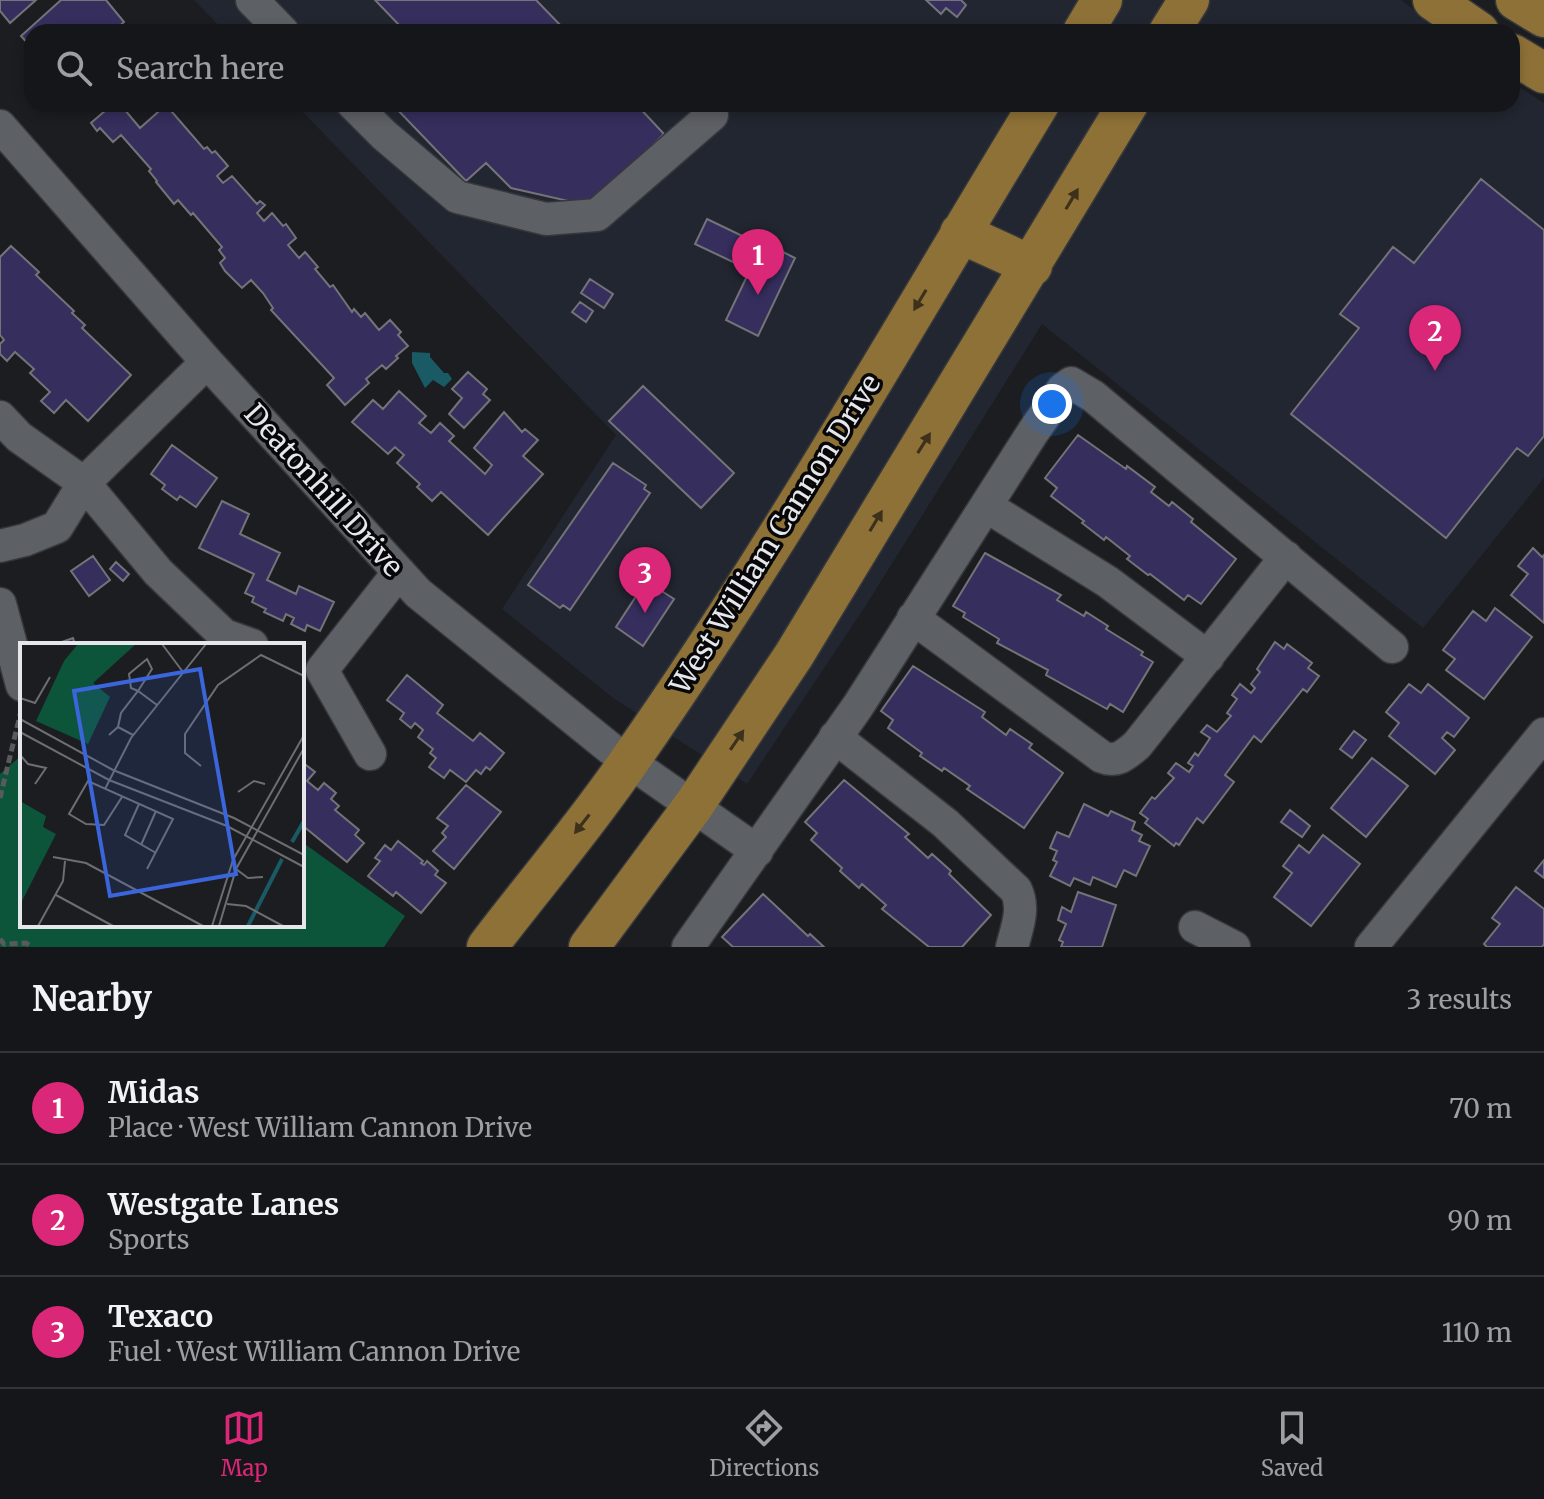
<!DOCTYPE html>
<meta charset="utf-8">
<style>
body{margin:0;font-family:Merriweather,serif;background:#1d1f22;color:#f1f3f6}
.you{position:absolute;left:1052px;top:404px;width:28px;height:28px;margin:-20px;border:6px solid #fff;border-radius:50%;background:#1a73e8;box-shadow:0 0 0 12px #1a73e833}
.badge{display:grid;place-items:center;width:52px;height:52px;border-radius:50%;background:#db2777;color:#fff;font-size:26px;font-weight:700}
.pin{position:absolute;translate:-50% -66px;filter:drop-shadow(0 2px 4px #0008)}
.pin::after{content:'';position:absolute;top:42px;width:28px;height:24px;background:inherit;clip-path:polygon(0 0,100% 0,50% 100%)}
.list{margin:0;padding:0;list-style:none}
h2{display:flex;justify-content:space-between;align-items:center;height:104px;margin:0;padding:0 32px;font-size:34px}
h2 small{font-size:26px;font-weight:400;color:#9d9fa2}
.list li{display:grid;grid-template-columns:52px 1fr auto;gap:24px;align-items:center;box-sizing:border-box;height:112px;padding:0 32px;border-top:2px solid #333538}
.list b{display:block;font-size:30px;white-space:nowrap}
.list p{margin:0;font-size:26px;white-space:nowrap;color:#9d9fa2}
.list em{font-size:26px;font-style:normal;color:#9d9fa2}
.icon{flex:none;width:44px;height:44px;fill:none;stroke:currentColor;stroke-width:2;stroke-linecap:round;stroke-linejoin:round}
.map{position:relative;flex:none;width:1544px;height:947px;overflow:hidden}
.search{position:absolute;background:#141619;box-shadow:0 4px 12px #0003;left:24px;right:24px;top:24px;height:88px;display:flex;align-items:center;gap:20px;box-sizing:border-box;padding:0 28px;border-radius:24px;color:#9d9fa2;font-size:30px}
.sheet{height:440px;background:#141619}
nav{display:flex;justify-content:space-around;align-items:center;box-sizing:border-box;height:112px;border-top:2px solid #333538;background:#141619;font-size:22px;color:#9d9fa2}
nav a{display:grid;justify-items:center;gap:4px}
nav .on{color:#db2777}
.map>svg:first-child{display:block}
.built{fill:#222630}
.forest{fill:#0c553b}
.water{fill:#195a64}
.building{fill:#362f5e;stroke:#737378;stroke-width:2}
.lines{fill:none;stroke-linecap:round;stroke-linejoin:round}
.minor-casing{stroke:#37383c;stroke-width:35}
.major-casing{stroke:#37383c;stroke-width:43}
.path{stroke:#585a5e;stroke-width:5;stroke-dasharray:8 4;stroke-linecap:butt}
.minor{stroke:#5d6065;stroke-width:32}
.major{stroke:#8e7137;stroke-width:40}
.oneway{fill:#3d311b}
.labels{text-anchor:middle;stroke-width:7;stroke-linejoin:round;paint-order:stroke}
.street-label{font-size:28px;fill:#e6e7ea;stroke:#070709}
.inset-river{fill:none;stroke:#195a64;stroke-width:4}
.inset-road{fill:none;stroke:#6c6e71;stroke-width:2}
.view{fill:#3b65db;fill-opacity:0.15;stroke:#3b65db;stroke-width:4}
.inset-edge{fill:none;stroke:#e6e7ea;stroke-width:4}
</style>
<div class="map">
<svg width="1544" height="947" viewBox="0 0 1544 947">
<rect width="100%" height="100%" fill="#1b1d21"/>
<path class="built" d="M194 0H1401L1442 32H225Z
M1512 82 1544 103V478L1423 628 1042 324 868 602 747 784 613 698 502 609 616 435 295 104H1512Z"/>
<path class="forest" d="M22 755V925H302V842L405 916 384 947H0V774Z"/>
<path class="water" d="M412 352 430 353V357L444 373H448L452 379 444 387 433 380 425 388 412 363Z"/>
<path class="building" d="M0 0H36L10 23 0 11Z
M61 0H106L124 22 113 32H32V48L21 36Z
M375 0H536L567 32H398L402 28Z
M926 0H961L966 5 957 17 946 8 941 14Z
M113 104H120L140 128 166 105 204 149 207 147 212 153 215 151 228 166 217 176 223 183 232 176 257 204 260 201 265 205 257 213 264 221 272 213 283 226 286 224 296 238 288 245 299 258 305 252 318 267 315 269 330 287 333 285 352 312 354 309 361 317 365 313 379 330 390 320 401 332 398 335 408 346 396 356 398 358 386 369 382 365 366 379 369 383 345 405 327 385 334 378 271 310 273 308 263 293 251 280 242 288 225 271 220 263 225 258 219 250 222 247 193 213 191 215 178 200 174 204 156 182 157 181 149 171 151 169 121 135 113 142 100 128 97 131 91 123Z
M392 104H636L664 134 590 206 511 188 486 163 466 181Z
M1481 179 1544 230V436L1528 456 1517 448 1446 538 1291 414 1359 328 1340 314 1393 247 1414 263Z
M707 219 782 255 783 252 795 258 758 336 726 320 750 270 695 244Z
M11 246 39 272 36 275 74 311 72 313 85 325 82 328 131 375 88 421 66 400 54 413 41 401 50 392 30 373 34 369 15 352 7 361 0 354V344L4 340 0 335V257Z
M590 279 613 294 604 308 581 293Z
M580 302 593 311 586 322 572 312Z
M468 372 487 389 483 394 490 400 464 428 449 414 462 398 452 389Z
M643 386 734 473 701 508 609 421Z
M399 391 426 416 419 423 431 433 440 423 454 436 449 441 485 474 492 465 474 448 504 412 522 432 525 429 538 440 523 456 543 474 488 535 441 492 432 501 417 487 420 484 397 463 404 455 395 447 388 454 352 422 373 400 383 409Z
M1078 435 1126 469 1127 466 1155 487 1151 492 1169 506 1172 502 1193 519 1191 522 1236 559 1201 604 1188 595 1184 600 1150 574 1148 575 1127 559 1130 556 1106 537 1104 540 1082 523 1084 521 1051 496 1057 488 1045 478Z
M172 445 217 478 196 507 180 496 177 500 162 489 165 485 151 474Z
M613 463 646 485 644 489 650 493 570 610 563 605 560 608 528 585Z
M222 501 249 514 240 534 280 553 267 580 296 594 299 586 334 602 320 631 307 625 305 631 291 624 294 618 286 614 283 621 264 612 266 609 252 602 254 597 245 593 254 574 199 548Z
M1533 548 1542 557 1544 555V623L1511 595 1528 574 1518 566Z
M985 553 1061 595 1057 600 1084 616 1086 612 1108 626 1106 629 1143 652 1141 655 1153 662 1123 712 1110 704 1107 709 1046 675 1048 670 997 643 999 639 963 617 965 613 953 606Z
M93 556 110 580 89 596 71 571Z
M116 562 129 574 123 581 110 569Z
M646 581 674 599 643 646 616 627Z
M1495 608 1532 637 1484 699 1446 670 1455 659 1443 650 1473 611 1486 621Z
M73 638 75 645H56V644Z
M1275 642 1284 649 1287 644 1312 663 1308 668 1319 676 1307 692 1303 689 1261 742 1254 736 1225 775 1234 782 1203 823 1197 818 1179 845 1176 843 1174 846 1145 823 1148 819 1140 813 1152 797 1155 799 1174 778 1168 773 1176 763 1189 772 1193 766 1188 763 1195 753 1198 756 1210 738 1201 732 1207 725 1217 732 1231 716 1227 713 1237 699 1232 695 1240 684 1251 693 1255 688 1251 684 1260 672 1257 669Z
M913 666 985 712 982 717 1006 735 1010 729 1032 744 1029 748 1063 773 1024 828 967 789 970 786 944 768 942 771 920 756 922 753 888 728 893 720 881 711Z
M407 675 443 705 437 713 473 741 480 733 504 753 490 770 486 767 481 774 476 770 466 782 450 770 444 778 429 767 436 758 430 753 433 749 418 737 423 730 415 723 411 728 400 719 404 713 387 700Z
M1409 684 1421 693 1428 684 1469 718 1454 737 1447 732 1442 738 1455 750 1435 774 1389 736 1399 723 1386 712Z
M1354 731 1366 740 1352 758 1340 749Z
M1372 758 1408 786 1366 837 1331 808Z
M302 762 315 772 307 781 318 790 324 783 336 793 331 799 339 806 335 810 359 830 355 835 364 843 347 862 302 825Z
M844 780 909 834 905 837 928 858 932 854 951 871 949 874 991 915 962 947H929L882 909 886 905 862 884 859 888 840 871 842 868 811 840 817 833 805 822Z
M466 785 501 812 454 869 433 851 446 837 442 833 448 826 437 818Z
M1084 804 1108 816 1111 811 1135 822 1132 830 1142 835 1139 841 1150 846 1136 876 1124 870 1116 887 1093 877 1090 885 1074 878 1070 886 1050 876 1057 862 1053 860 1057 851 1050 848 1055 836 1057 832 1069 837Z
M1290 810 1310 826 1302 837 1281 822Z
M1323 835 1360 864 1311 926 1274 897 1292 873 1283 866 1299 845 1309 853Z
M398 841 423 861 421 863 424 865 427 861 438 871 435 875 446 883 421 913 396 892 393 896 368 876 380 861 375 858 385 845 391 850Z
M1544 860V878L1535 871Z
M1516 887 1544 909V944L1542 947H1487L1484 944 1500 924 1492 918Z
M1078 892 1116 905 1102 947H1061L1063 942 1059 940 1066 924 1058 920 1062 907 1071 912Z
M763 894 808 936 810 934 824 947H733L722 937Z"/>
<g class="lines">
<g class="minor-casing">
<path id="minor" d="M252 0 283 32
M353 104 384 135 457 197 546 219 597 215 712 115
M0 126 207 362 418 593 611 749 757 851
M207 362 84 483 158 572 224 635 252 645
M0 417 19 437 84 483 57 527 25 540 0 546
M986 506 1108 582 1208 657
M0 604 22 685
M913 618 1102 757C1117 763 1125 755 1137 745L1286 557
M835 737 945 823 1016 890C1025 908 1017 928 1012 947
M370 754 322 670 399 572
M1195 927 1234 947
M688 947 858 706 1033 432 1063 389 1071 383 1093 396 1392 647
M1371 947 1544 734"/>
</g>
<g class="major-casing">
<path id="major" d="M1433 0 1479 32
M1516 0 1544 17
M1083 32 1102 0
M1169 32 1189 0
M1512 54 1544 73
M960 233 1032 266
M487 947C534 885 586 825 630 760 778 549 905 324 1039 104
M589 947 694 805 794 655 1128 104"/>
</g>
<path class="path" d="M0 798 21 711
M0 939 4 944 26 943 32 947"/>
<use href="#minor" class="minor"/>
<use href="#major" class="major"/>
</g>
<defs><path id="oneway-solid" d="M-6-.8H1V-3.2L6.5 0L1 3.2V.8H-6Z" transform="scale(2)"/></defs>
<g class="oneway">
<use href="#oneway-solid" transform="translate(1072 199) rotate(-59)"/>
<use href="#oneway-solid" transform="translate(920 300) rotate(121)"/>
<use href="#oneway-solid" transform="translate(924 443) rotate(-58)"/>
<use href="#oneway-solid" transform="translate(876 521) rotate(-59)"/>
<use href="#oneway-solid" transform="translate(737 740) rotate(-56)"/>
<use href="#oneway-solid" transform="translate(582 824) rotate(128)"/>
</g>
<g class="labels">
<g class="street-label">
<text transform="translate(324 490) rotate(48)" y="10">Deatonhill Drive</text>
<text transform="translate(775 534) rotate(-58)" y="10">West William Cannon Drive</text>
</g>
</g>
<g transform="translate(20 643)">
<rect width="284" height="284" fill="#1b1d21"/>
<path d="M58 1H116L73 40 90 54 68 101 16 78 44 18ZM0 158 26 173 23 184 36 191 0 262Z" fill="#0c553b"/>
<path class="inset-river" d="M272 199 284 178M228 283 262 216"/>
<path class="inset-road" d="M142 1 163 29M127 16 132 26 118 48 111 45 109 31ZM0 55 15 60 30 34M0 76 93 127 214 175 284 212M98 84 101 70 118 48 137 62M0 89 89 137 207 183 284 224M89 92 98 84 113 92M0 112 8 121 26 125 15 141M181 123 165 110V91L198 42 241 12 284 33M85 146 111 95 186 1M218 149 234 138 245 141M102 154 84 182 66 181 49 171 68 138 153 176 127 226M119 161 105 192 136 210M121 202 136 168M33 214 66 220 183 283M216 226 228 235 243 234M36 252 93 283M207 261 226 263 263 283M18 283 43 238 45 218M192 283 213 217 284 92M199 283 216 226 284 105"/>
<path class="view" d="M180 26 216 231 90 253 54 48Z"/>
<rect width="284" height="284" class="inset-edge"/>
</g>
</svg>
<div class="you"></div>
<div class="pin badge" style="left:758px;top:295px">1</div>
<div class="pin badge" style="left:1435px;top:371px">2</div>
<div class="pin badge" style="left:645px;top:613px">3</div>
<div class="search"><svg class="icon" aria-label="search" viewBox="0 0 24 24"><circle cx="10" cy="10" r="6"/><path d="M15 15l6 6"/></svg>Search here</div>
</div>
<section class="sheet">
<h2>Nearby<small>3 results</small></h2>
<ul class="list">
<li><span class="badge">1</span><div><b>Midas</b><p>Place · West William Cannon Drive</p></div><em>70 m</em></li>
<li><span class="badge">2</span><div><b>Westgate Lanes</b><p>Sports</p></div><em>90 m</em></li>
<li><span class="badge">3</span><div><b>Texaco</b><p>Fuel · West William Cannon Drive</p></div><em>110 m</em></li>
</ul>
</section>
<nav>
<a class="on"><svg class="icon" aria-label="map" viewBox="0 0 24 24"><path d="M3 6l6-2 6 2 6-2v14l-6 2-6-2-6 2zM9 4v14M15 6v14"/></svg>Map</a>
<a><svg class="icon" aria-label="directions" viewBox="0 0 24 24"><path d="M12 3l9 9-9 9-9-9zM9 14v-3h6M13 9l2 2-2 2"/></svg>Directions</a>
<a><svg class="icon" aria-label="saved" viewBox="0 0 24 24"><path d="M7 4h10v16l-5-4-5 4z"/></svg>Saved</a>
</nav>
